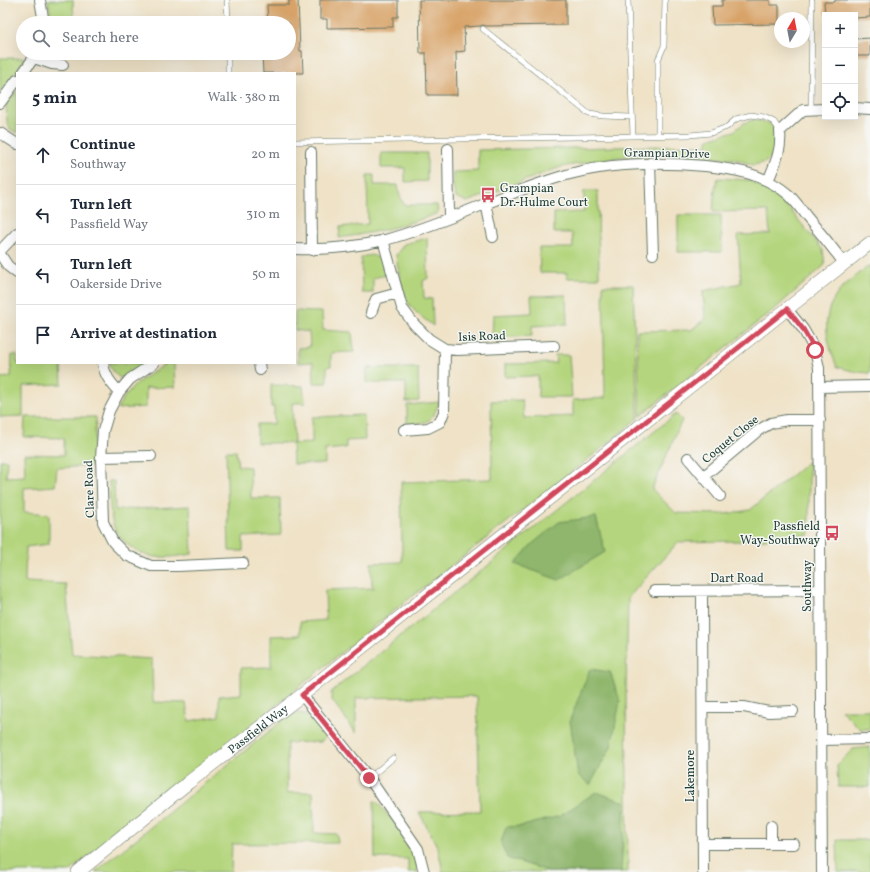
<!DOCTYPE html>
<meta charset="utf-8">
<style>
body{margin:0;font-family:Vollkorn,serif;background:#f6f6f7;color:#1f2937}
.controls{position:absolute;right:12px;top:12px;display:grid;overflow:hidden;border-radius:0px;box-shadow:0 4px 16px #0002}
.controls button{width:36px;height:36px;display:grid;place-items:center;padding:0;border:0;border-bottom:1px solid #e0e1e3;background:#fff;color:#1f2937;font:20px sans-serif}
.compass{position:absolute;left:774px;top:12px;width:36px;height:36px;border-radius:50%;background:#fff;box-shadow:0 4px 16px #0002;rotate:10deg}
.stop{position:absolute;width:12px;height:12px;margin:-9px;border:3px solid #d1495b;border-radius:50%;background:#fff}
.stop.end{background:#d1495b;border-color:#fff;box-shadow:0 1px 4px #0008}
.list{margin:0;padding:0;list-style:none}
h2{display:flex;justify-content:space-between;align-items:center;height:52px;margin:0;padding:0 16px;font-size:17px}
h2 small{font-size:13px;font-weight:400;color:#747a83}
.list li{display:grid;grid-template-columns:26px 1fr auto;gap:12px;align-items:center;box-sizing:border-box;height:60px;padding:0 16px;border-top:1px solid #e0e1e3}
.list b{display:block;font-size:15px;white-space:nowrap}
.list p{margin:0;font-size:13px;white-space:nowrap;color:#747a83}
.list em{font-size:13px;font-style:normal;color:#747a83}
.icon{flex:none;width:22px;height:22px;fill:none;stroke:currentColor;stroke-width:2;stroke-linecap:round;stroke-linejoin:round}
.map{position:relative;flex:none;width:870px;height:872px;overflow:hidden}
.search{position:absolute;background:#fff;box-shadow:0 4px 16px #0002;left:16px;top:16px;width:280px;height:44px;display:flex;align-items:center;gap:10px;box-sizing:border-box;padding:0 14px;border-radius:22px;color:#747a83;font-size:15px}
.panel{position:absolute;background:#fff;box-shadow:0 4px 16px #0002;left:16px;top:72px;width:280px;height:292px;border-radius:0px}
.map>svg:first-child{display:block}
.green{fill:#b4d57d;stroke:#6a8958}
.forest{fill:#8fb66c;stroke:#577a50}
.building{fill:#d8a367}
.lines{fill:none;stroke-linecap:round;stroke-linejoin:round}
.service-casing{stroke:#687767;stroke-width:6}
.minor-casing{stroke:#687767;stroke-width:12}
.tertiary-casing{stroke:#687767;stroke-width:14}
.service{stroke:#fff;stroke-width:5}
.minor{stroke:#fff;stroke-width:10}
.tertiary{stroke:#fff;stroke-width:13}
.route{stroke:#d1495b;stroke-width:5}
.labels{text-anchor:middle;stroke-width:3;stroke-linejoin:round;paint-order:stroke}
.street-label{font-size:12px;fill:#1f3d34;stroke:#f6f6f2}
.poi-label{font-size:12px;fill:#1f3d34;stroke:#f6f6f2;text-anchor:start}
</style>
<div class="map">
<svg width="870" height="872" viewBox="0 0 870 872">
<rect width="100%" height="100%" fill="#f6f6f2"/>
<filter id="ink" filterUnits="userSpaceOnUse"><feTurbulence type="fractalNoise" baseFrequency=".025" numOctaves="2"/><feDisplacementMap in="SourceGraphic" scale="8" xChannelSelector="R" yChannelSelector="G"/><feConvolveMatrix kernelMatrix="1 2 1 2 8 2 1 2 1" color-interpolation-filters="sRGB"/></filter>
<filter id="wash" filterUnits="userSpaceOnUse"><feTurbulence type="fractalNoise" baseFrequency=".012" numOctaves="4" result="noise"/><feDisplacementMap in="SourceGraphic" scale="16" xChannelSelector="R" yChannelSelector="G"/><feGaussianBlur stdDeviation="0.9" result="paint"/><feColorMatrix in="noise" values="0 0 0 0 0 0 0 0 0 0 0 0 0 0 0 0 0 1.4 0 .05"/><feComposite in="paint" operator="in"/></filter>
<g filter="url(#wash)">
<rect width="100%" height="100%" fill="#efe2c6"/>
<path class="green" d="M48 0H73L74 23H52Z
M0 58H26L0 94Z
M17 90V133L10 129 7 121 6 104Z
M753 120 761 121 770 123 776 133 777 143 774 154 766 162 754 165 735 159 677 156H628L595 161 561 167 467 202 456 197 453 188V172L478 171V150L708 145V139L734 131 744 123Z
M381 153H427V181L405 182V168H381Z
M367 175H374V185H398L399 193 404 205H437L438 213C405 226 374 233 339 238L340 227 368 224Z
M718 178 749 180 770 192 787 206 823 250 825 265 777 307 640 416 637 331 691 330 705 319 703 291 741 283 738 235 770 234 768 211 713 212 715 188Z
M584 191H598L599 278H567V273H540L539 248H573L572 233H554V213L584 212Z
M678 215H721L722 252H678Z
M427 238 428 278 423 281 424 298 432 299 433 326C426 320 417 314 411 307 404 299 397 267 396 255L404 244Z
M371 255C381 257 386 265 386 275L373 278V293H362L361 257Z
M870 265V373L857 372 837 367C825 338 819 311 844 286 852 279 861 272 870 265Z
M603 285H633L638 418 606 445 392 612 69 872H0V460H7L6 477 25 476 24 454 64 455V438L24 437 25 417H96L93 466 57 468 55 486 24 488V512L49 514V544L26 547 25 582 66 584 72 654 152 659 153 702 186 703 189 721 219 716V696L241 694V668L271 667V636L300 635V622L326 620 325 590 374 588 372 585 371 563 402 562 401 482 492 479 491 401 522 400 524 418 573 416V400L605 398Z
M566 295 567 324 532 326V336L499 338 495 343 492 338 493 315 532 313 531 296Z
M295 311 322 312 323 330 352 332 354 352 331 353V366L327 367V383H314L313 362 298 363V348L310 347 309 332 295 330Z
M12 355H17V363H61L62 384 23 386V416L0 417V378L11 377Z
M555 355H569L572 397H538V376L505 377V364L556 363Z
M108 363H147L127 377 120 378 114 373Z
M167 363H174L175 387 146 388V407L117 409C130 384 145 378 167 363Z
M367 368H418L419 401 406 402V383H367Z
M271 385 303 386 305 403H292L294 443H257V424H274V407H271Z
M439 402C432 423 428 423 407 424V405Z
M676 414 682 420 652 489 676 513 725 514 750 510 809 461V535L741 541 678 542 628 598 626 690 628 872H443L438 848 419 812 480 811 477 696 356 698V733L332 700 331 692Z
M364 415 365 440 346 441V448L325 450V464H293L292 444 312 443V417Z
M226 451H236L238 466 250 467 251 498H280L281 535 243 537V551H229Z
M109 481H114L115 510 190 506 192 554C180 556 167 558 155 557 137 555 119 541 113 524 109 510 110 495 109 481Z
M841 710H870V729H860Z
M299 713 308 715 326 736 321 742 287 743V793L313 792 314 833 337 834 338 843 232 844 231 872H95L283 720 291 714Z
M870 747V787H838L837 765 853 749Z
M374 801H376L398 827 411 848 416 858 418 872H408V859L375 858Z
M837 840H870V872H838Z"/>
<path class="forest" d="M596 517 605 552 559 580 515 564 531 545 559 522Z
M590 669 610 672 620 701 611 747 590 785 578 775 570 720Z
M596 792 625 802 621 872H547L545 870 507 858 501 843 506 827 523 826 560 816Z"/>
<g id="blocks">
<path class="building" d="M289 0H298L300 51H302L303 73H263L262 53H289V23H268L267 5H289Z
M320 0H398V17H393V27L327 28V19H320Z
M419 0H566V25L486 26 483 25 480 26 464 27 465 51 456 52 457 95H427L426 53H420Z
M722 0H770V5H779V24L713 25 712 6H722Z
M835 0H870V17L855 18V15H825L824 2H835Z
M870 38V56H855V39Z"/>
</g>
</g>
<g filter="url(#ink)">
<use href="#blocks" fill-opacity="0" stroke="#687767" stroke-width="1"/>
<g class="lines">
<g class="service-casing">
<path id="service" d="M227 0 228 23
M628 0 633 136
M483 29 589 114 603 116 631 117
M228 53V73
M811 110 812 0
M658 136V60L664 46 665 0
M295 142 690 135 711 133 727 127 736 119 751 115 764 117 774 122 780 131
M369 778 393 758"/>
</g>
<g class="minor-casing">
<path id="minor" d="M40 0 44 23
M34 58 52 64 63 65
M23 73 37 53
M0 103 17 80
M855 108 870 109
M0 133 17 144
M448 149 449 217
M311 152 312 250
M650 163 653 254
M768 181C775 164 782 150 780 131L803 110 825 109
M486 203 493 237
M383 240 402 308 414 324 429 339 445 349 457 350 554 346
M295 249C325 250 356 247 385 240 448 223 507 191 570 174 614 162 660 162 705 166 735 169 765 174 789 195 795 201 801 209 806 216 819 231 832 247 844 263
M0 251 17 233
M0 254 8 266 17 273
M787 309 803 329 815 350 819 368 822 872
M371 313 376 299 398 293
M103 363C104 375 111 383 119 392
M154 363 130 379 119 392 109 411 103 431 101 457 103 522 113 542 126 555 151 566H178L243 563
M259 363 260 370
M819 387 870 386
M404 430 428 428 440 422 444 412 445 349
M101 457 151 456
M688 458 720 496
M704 476 759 430 771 423 787 420H820
M654 591 820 590
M702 591 703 872
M302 695 369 778 418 849 424 872
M703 707H744L769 712 793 711
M821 740 870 739
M771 826V844
M704 844H794"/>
</g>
<g class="tertiary-casing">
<g id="tertiary">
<path id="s1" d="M78 872 189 782 302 695 870 243"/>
</g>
</g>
<use href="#service" class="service"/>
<use href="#minor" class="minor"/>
<use href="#tertiary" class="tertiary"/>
</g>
</g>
<g class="lines" filter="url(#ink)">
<path class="route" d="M369 778 302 695 787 309 803 329 815 350"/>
</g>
<defs>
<g id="bus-bare" transform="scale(1.2)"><path d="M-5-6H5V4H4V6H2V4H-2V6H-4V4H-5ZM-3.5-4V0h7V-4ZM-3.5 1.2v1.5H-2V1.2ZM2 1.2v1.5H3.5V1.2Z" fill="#d1495b" stroke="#f6f6f2" stroke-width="2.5" paint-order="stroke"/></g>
</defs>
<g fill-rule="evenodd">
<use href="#bus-bare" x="488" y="195"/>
<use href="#bus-bare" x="832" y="533"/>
</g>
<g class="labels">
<g class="street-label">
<text transform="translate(667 153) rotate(1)" y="4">Grampian Drive</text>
<text transform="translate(482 336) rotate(-2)" y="4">Isis Road</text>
<text transform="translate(730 439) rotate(-39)" y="4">Coquet Close</text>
<text transform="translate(89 489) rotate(-92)" y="4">Clare Road</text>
<text x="737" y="582">Dart Road</text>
<text transform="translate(807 586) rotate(-90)" y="4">Southway</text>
<text dy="4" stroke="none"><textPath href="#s1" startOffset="230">Passfield Way</textPath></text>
<text transform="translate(690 776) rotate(-90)" y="4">Lakemore</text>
</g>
<g class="poi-label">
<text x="500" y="192">Grampian<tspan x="500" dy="14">Dr.-Hulme Court</tspan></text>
<text x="820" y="530" text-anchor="end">Passfield<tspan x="820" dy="14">Way-Southway</tspan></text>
</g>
</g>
</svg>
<div class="controls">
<button>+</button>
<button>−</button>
<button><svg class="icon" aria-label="locate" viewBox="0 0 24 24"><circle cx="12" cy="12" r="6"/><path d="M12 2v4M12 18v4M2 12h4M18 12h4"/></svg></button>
</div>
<svg class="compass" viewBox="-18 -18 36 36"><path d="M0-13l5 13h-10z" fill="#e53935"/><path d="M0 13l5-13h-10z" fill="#747a83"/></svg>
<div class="stop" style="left:815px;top:350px"></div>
<div class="stop end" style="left:369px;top:778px"></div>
<div class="search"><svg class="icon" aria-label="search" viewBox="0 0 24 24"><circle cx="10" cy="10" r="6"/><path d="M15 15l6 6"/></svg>Search here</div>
<section class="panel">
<h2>5 min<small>Walk · 380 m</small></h2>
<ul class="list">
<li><svg class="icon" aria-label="ahead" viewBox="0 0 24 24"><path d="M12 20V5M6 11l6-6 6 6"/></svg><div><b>Continue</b><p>Southway</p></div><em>20 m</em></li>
<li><svg class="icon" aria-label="left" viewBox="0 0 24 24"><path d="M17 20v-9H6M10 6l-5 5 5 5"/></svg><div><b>Turn left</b><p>Passfield Way</p></div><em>310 m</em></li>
<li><svg class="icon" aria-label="left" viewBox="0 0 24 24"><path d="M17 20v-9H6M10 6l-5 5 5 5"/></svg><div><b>Turn left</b><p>Oakerside Drive</p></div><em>50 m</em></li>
<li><svg class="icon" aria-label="arrive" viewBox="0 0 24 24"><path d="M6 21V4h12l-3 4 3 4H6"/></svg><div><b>Arrive at destination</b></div></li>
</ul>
</section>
</div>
